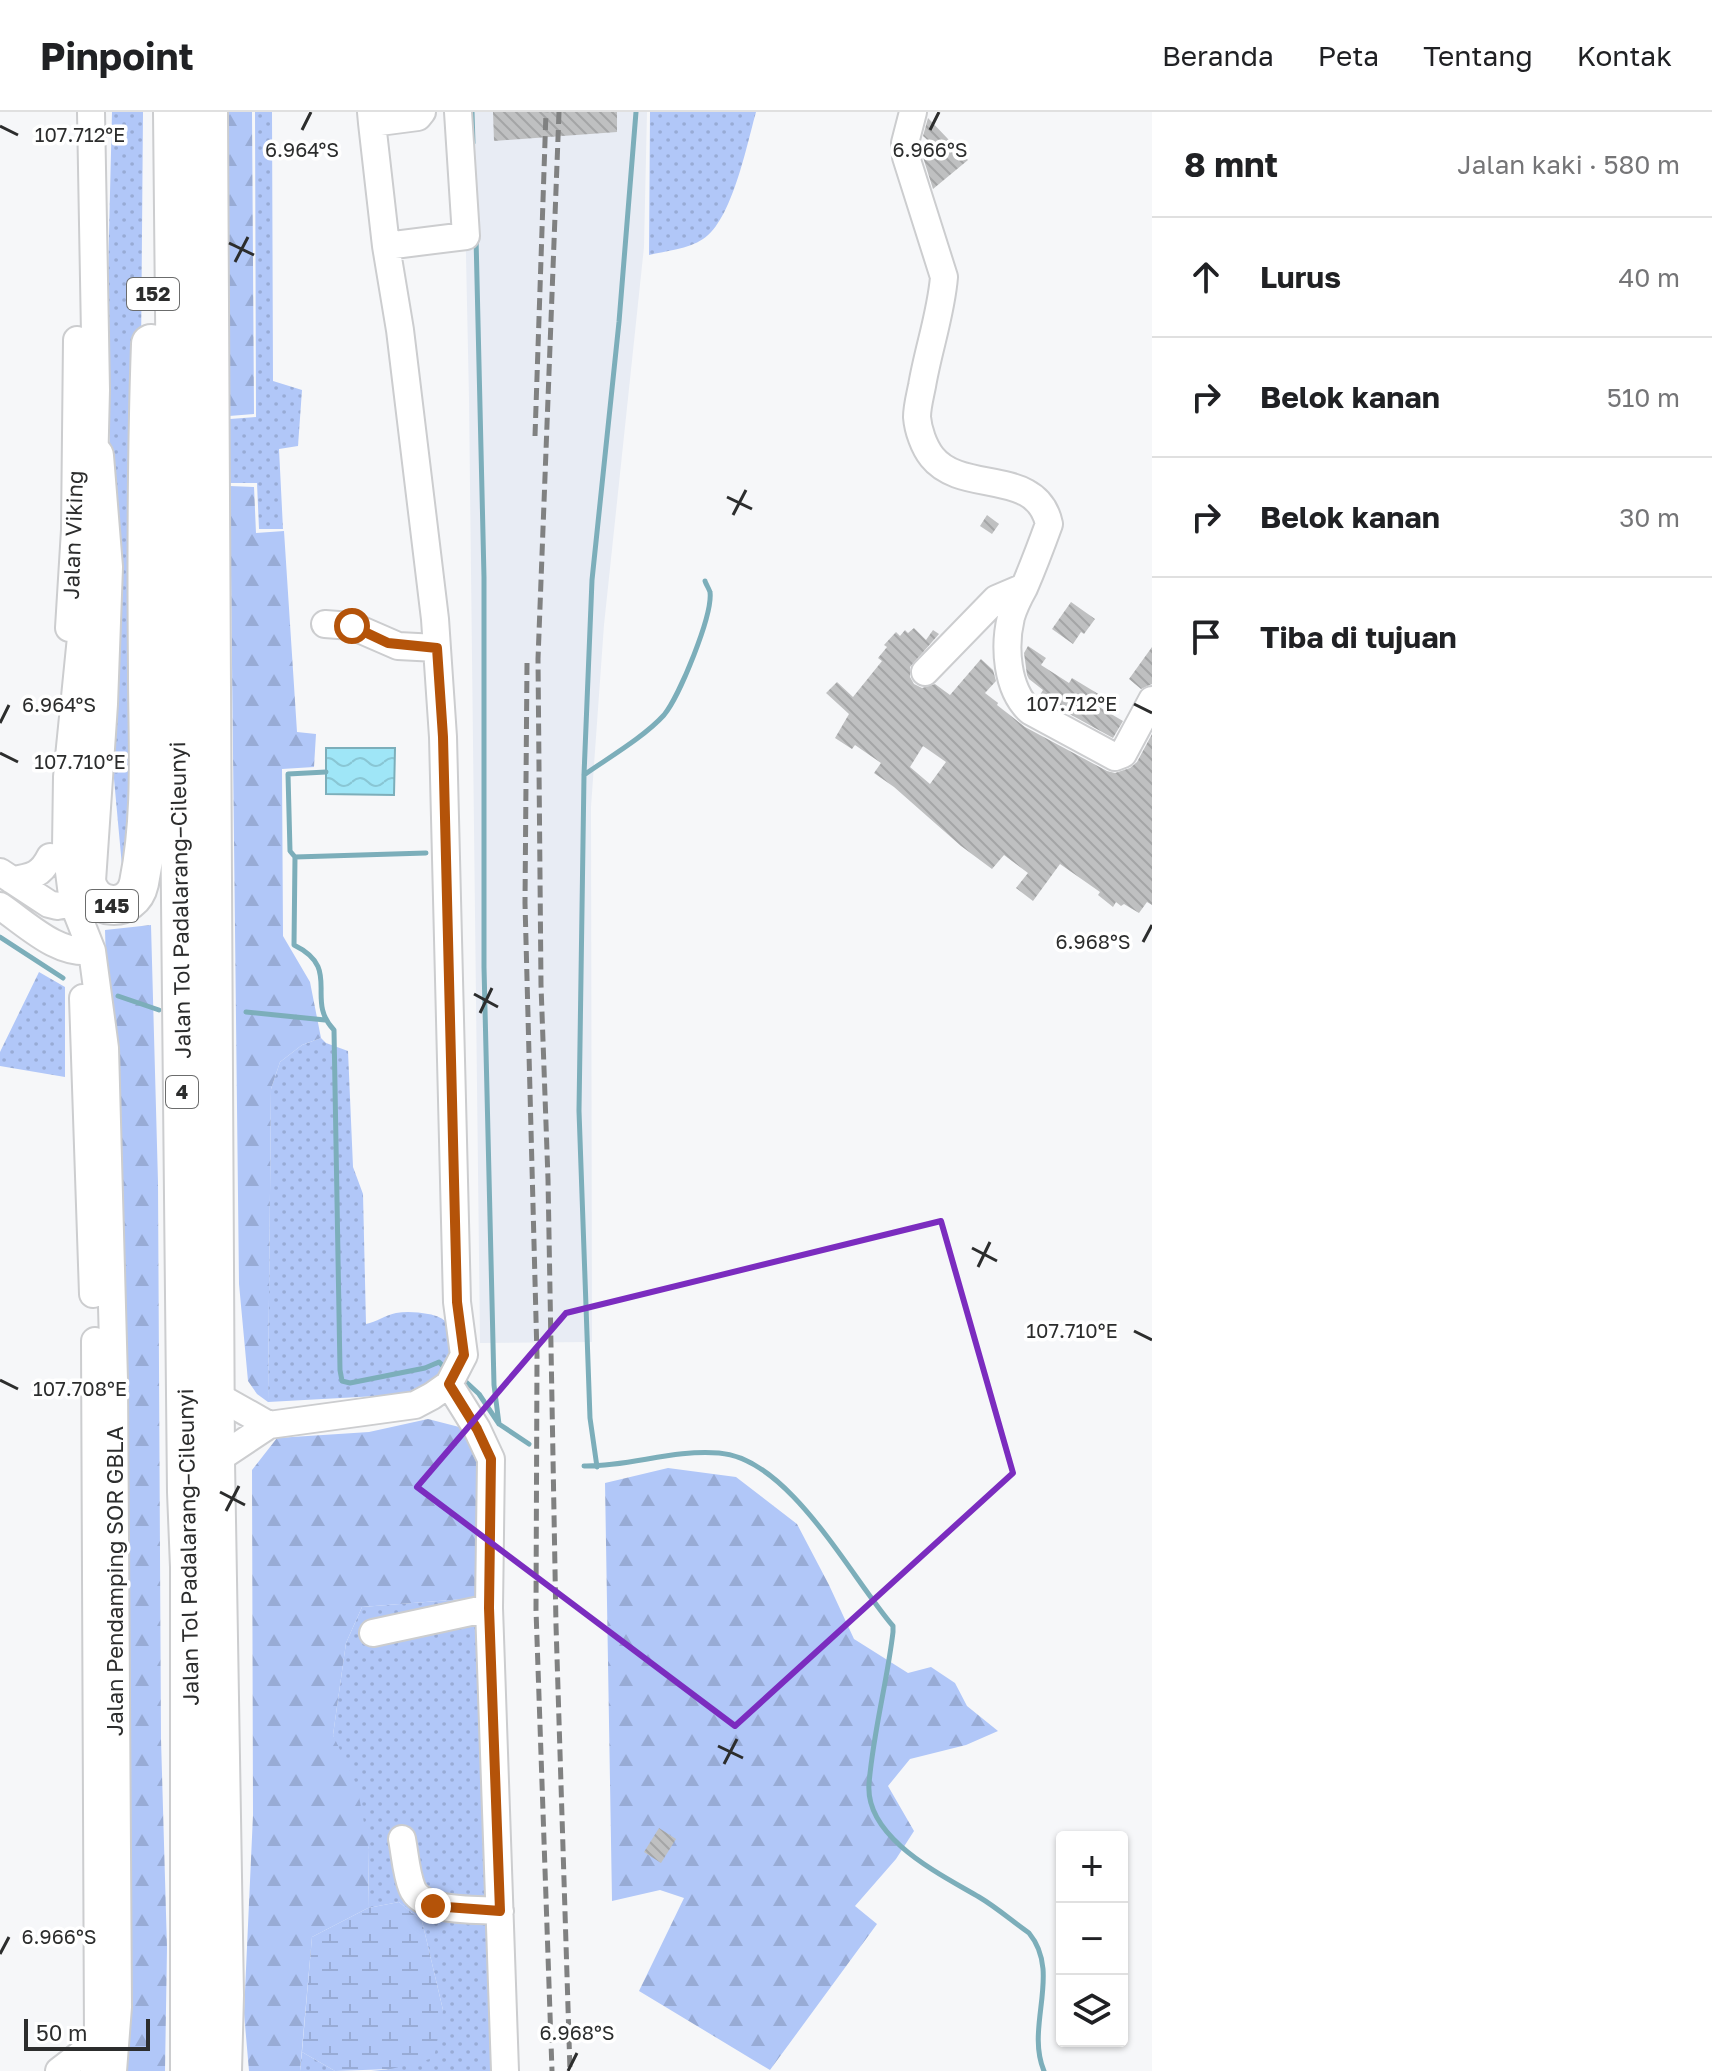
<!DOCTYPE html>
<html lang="id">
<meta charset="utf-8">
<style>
body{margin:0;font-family:"Golos Text",sans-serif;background:#f2f2f2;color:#202124}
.controls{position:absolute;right:24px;bottom:24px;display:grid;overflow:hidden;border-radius:8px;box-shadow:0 2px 6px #0004}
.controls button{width:72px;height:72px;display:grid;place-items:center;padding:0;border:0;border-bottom:2px solid #e0e0e0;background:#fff;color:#202124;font:40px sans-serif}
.scale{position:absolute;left:24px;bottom:20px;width:126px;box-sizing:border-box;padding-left:8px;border:4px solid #2c2d2d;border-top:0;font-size:22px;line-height:28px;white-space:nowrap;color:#2c2d2d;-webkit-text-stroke:6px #fff;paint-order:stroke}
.stop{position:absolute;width:24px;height:24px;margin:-18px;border:6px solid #b45309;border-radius:50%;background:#fff}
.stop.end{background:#b45309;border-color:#fff;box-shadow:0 2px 8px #0008}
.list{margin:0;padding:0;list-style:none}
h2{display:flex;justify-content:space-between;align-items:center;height:104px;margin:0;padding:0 32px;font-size:34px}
h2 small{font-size:26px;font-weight:400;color:#757577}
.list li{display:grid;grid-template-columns:52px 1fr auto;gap:24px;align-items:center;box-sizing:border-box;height:120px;padding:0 32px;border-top:2px solid #e0e0e0}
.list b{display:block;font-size:30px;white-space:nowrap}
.list em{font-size:26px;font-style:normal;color:#757577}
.icon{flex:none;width:44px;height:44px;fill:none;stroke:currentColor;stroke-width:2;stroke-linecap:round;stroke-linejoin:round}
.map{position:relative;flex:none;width:1152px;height:1959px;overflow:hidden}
header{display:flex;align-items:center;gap:48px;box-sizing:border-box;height:112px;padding:0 40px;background:#fff;border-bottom:2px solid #e0e0e0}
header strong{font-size:38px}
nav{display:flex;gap:44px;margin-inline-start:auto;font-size:28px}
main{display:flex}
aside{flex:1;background:#fff}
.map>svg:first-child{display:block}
.built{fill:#e8ecf4}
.grass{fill:url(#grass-dots)}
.forest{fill:url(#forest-firs)}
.wetland{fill:url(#wetland-marsh)}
.water{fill:url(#water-waves);stroke:#7caeba;stroke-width:2}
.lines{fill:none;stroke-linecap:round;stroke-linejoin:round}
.stream{stroke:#7caeba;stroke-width:5}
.building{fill:url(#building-back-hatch);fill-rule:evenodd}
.minor-casing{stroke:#cccdcf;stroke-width:30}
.highway-casing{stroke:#cccdcf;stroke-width:42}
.minor{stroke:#fff;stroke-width:26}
.highway{stroke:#fff;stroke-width:38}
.rail{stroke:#808181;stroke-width:5;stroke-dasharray:12 6;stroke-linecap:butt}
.route{stroke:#b45309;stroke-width:10}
.marked{fill:none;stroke:#7b2cbf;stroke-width:6;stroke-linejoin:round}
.ticks{fill:none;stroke:#2c2d2d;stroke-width:3}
.labels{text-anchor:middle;stroke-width:7;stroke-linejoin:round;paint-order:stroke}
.shield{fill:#fff;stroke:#6b6c6c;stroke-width:2}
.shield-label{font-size:20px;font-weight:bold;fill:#2c2d2d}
.street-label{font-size:22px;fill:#2c2d2d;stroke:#fff}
.ticks-label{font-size:20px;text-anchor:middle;fill:#2c2d2d;stroke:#fff;stroke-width:7;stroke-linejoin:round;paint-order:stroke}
</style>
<header>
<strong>Pinpoint</strong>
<nav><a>Beranda</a><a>Peta</a><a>Tentang</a><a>Kontak</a></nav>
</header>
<main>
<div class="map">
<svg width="1152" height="1959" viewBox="0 0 1152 1959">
<defs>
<pattern id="grass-dots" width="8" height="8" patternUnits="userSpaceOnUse" patternTransform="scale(2)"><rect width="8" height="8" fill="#b1c7f8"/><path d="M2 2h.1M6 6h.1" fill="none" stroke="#98abd5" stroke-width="1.8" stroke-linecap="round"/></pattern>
<pattern id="forest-firs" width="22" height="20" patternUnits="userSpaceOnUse" patternTransform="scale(2)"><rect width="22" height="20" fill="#b1c7f8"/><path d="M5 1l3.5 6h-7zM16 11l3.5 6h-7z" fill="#98abd5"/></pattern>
<pattern id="wetland-marsh" width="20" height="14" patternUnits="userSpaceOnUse" patternTransform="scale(2)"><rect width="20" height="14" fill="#b1c7f8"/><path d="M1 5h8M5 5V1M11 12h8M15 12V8" fill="none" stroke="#98abd5"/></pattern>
<pattern id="water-waves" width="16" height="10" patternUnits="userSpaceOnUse" patternTransform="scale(2)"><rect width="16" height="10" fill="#9fe6f7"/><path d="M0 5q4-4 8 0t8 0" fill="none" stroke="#89c6d4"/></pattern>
<pattern id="building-back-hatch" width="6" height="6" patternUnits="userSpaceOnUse" patternTransform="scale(2)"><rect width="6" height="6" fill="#bfc0c1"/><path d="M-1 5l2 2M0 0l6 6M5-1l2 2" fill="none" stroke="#a4a5a6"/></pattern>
</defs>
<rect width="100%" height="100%" fill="#f6f7f9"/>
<path class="built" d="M463 0H647L644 135 604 513 591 695 592 1230 480 1231 469 287Z"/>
<path class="grass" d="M112 0H143L137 728 123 765 113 656 114 527 107 203Z
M255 0H272L273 269 302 278 298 334 279 337 283 417H259L257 371H230V307L256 305Z
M650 0H756C747 32 732 109 703 127 688 137 666 139 649 143Z
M39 860 65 875V965L0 954V940Z
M321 926 326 931 348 939 353 1055 363 1082 366 1212C376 1210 386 1203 396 1201 406 1199 418 1200 428 1202 466 1208 450 1243 441 1268L414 1282 268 1290 271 977 280 950 302 933Z
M476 1486 497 1959H371L391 1957 443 1898 422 1809 399 1790 368 1796 369 1737 333 1623 346 1531 362 1495Z
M302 1940 335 1959H300Z"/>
<path class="forest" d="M224 0H252L254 302 229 304Z
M230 374 254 375 256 421 284 419 297 620 316 622 314 655 282 657 283 824 310 870 321 926 302 933 280 950 271 977 268 1290 257 1282 248 1269 239 1172Z
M151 813 158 1070 161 1627 167 1836 165 1959H125L114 1110 105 818Z
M428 1307 467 1317 479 1352 476 1486 362 1495 346 1531 333 1623 357 1674 369 1737 368 1796 312 1825 300 1959H249L244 1901 253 1703 252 1358 277 1326 369 1320Z
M668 1356 736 1365 797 1412 829 1473 854 1527 908 1561 931 1555 955 1571 967 1594 998 1619 966 1633 910 1647 888 1674 914 1719 896 1747 855 1794 877 1812 770 1958 639 1879 684 1786 660 1778 612 1789 605 1371Z"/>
<path class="wetland" d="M399 1790 422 1809 443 1898 434 1946 391 1957 335 1959 302 1940 312 1825 368 1796Z"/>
<path class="water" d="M326 636H395L394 683 326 682Z"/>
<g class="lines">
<path class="stream" d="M472 0 473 31
M476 125 484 465V855L494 1273 499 1312
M584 663C608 646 644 625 664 603 679 585 713 503 710 480 710 479 705 470 705 469
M426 741 295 745 294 833C343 857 304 887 334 918L340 1258 342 1269 350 1271 425 1256 439 1250 442 1253
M295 745 290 739 288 662 326 660
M0 825 63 866
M118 884 159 898
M246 900 325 908
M465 1269 479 1282 499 1312 529 1332
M584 1354C629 1355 673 1337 719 1341 789 1346 850 1464 893 1514V1520C887 1571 873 1621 869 1672 865 1726 940 1762 979 1785 996 1795 1012 1809 1029 1821 1062 1861 1025 1914 1044 1959
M597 1355 590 1306 579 999 584 663 592 468 619 210 636 0"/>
</g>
<path class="building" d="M493 0H617V20L494 29Z
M928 6 968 48 933 77 922 42 933 33 923 24Z
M987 403 999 412 992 422 980 414Z
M1071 490 1095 507 1084 522 1081 520 1073 532 1052 517Z
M914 516 926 528 933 518 939 522 910 555V565L914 572 922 576 935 572 950 583 981 547 993 558 996 569 985 581 998 591 997 593 1025 615 1107 659 1115 661 1130 656 1137 650 1152 622V793L1147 790 1139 801 1124 792 1121 794 1116 790 1113 795 1098 783 1100 780 1060 752 1033 789 1016 776 1028 761 1004 743 992 757 961 734 894 675 874 661 881 651 855 633 852 637 835 626 849 602 826 581 837 570 853 585 882 549 878 546 887 535 884 533 896 520 900 524 905 518 908 521ZM923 634 946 650 930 672 910 655Z
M1028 534 1046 546 1041 553 1069 571 1072 566 1100 583 1094 592 1123 609 1113 626 1055 594 1040 583 1043 578 1029 567 1027 563 1024 541Z
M1152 535V572L1141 577 1129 567Z
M659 1716 676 1727 661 1751 644 1740Z"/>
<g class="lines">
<g class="minor-casing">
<path id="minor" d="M91 0 96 278 94 360
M371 0 372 11 418 5 422 0
M913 0 905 31 906 45 944 165C941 202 928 238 922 274 920 284 917 295 917 305 918 318 924 335 932 345 962 383 1037 355 1049 412 1041 434 1033 455 1024 476 1019 485 1014 495 1011 505 1004 534 1006 577 1030 599L1115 645 1123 642 1152 588
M386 134 466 124 458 0
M84 495 67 665 66 736 73 791 92 839 105 936 114 1268 118 1895 113 1959
M325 512 352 514 398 534 437 536
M69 516 75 418 77 228
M925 560 996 487 1024 475
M0 760 49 792 57 794 73 791
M12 768C32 765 41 763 50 745
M0 794C28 813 57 843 92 839
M83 886 93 1182
M449 1272 477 1317 491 1347 489 1496 505 1959
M214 1282 269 1313
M215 1349 269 1313 415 1293 432 1284 449 1272 464 1243 457 1190 443 625 435 507 400 218 386 134 372 11
M373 1521 489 1496
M402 1727C405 1742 406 1761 412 1776 422 1801 476 1797 500 1799
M59 1959 98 1929 105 1930
M94 1959 98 1929 95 1229"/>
</g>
<g class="highway-casing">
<path id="highway" d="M173 0 187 1380 190 1455V1959
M208 0 215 1349 224 1883 222 1959
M94 344 103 455 98 592 86 769C91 798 132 803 139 771 153 702 148 630 148 560 147 451 147 341 151 232"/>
</g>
<use href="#minor" class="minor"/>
<use href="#highway" class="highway"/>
<path class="rail" d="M559 0 538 547 541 873 548 1067 556 1513 570 1959
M535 324 546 0
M527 551 525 791 537 1244 536 1498 552 1959"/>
</g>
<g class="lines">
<path class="route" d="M352 514 388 531 437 536 443 625 457 1190 464 1243 449 1272 477 1317 491 1347 489 1496 500 1799 433 1794"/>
</g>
<path class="marked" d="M941 1109 1013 1361 735 1614 417 1375 566 1201Z"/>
<path class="ticks" d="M0 14 18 23M302 18 311 0M930 18 939 0M229 131 254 143M235 150 248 125M727 385 752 397M733 403 746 378M1134 592 1152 601M0 611 9 593M0 641 18 650M1143 830 1152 813M474 882 498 895M480 901 492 876M972 1136 997 1149M978 1155 990 1130M1134 1219 1152 1228M0 1268 18 1277M220 1380 245 1393M226 1399 239 1374M718 1634 743 1646M724 1652 737 1627M0 1842 9 1825M568 1959 577 1941"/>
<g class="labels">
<g class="shield">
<rect x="127" y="166" width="52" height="32" rx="6"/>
<rect x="86" y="778" width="52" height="32" rx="6"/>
<rect x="166" y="964" width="32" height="32" rx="6"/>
</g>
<g class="shield-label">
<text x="153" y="189">152</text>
<text x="112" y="801">145</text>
<text x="182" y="987">4</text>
</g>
<g class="street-label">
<text transform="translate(73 423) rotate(-88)" y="8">Jalan Viking</text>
<text transform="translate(180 788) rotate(-91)" y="8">Jalan Tol Padalarang–Cileunyi</text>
<text transform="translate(188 1435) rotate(-91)" y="8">Jalan Tol Padalarang–Cileunyi</text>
<text transform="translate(115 1469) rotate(-90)" y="8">Jalan Pendamping SOR GBLA</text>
</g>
</g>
<g class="ticks-label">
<text x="80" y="30">107.712°E</text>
<text x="302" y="45">6.964°S</text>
<text x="930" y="45">6.966°S</text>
<text x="1072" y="599">107.712°E</text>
<text x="59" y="600">6.964°S</text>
<text x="80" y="657">107.710°E</text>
<text x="1093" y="837">6.968°S</text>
<text x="1072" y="1226">107.710°E</text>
<text x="80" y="1284">107.708°E</text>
<text x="59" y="1832">6.966°S</text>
<text x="577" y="1928">6.968°S</text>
</g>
</svg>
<div class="controls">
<button>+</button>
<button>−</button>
<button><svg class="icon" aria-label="layers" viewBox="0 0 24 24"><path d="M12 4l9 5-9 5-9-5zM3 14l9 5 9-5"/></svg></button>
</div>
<div class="scale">50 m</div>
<div class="stop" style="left:352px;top:514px"></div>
<div class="stop end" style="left:433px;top:1794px"></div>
</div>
<aside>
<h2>8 mnt<small>Jalan kaki · 580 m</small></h2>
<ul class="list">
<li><svg class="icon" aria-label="ahead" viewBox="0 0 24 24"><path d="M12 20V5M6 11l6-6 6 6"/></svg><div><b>Lurus</b></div><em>40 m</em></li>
<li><svg class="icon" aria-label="right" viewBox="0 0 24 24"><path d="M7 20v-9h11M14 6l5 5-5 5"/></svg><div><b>Belok kanan</b></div><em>510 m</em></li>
<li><svg class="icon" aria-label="right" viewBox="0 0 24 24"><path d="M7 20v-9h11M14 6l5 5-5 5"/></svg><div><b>Belok kanan</b></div><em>30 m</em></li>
<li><svg class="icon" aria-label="arrive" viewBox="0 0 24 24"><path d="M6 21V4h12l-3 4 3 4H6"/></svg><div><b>Tiba di tujuan</b></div></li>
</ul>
</aside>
</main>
